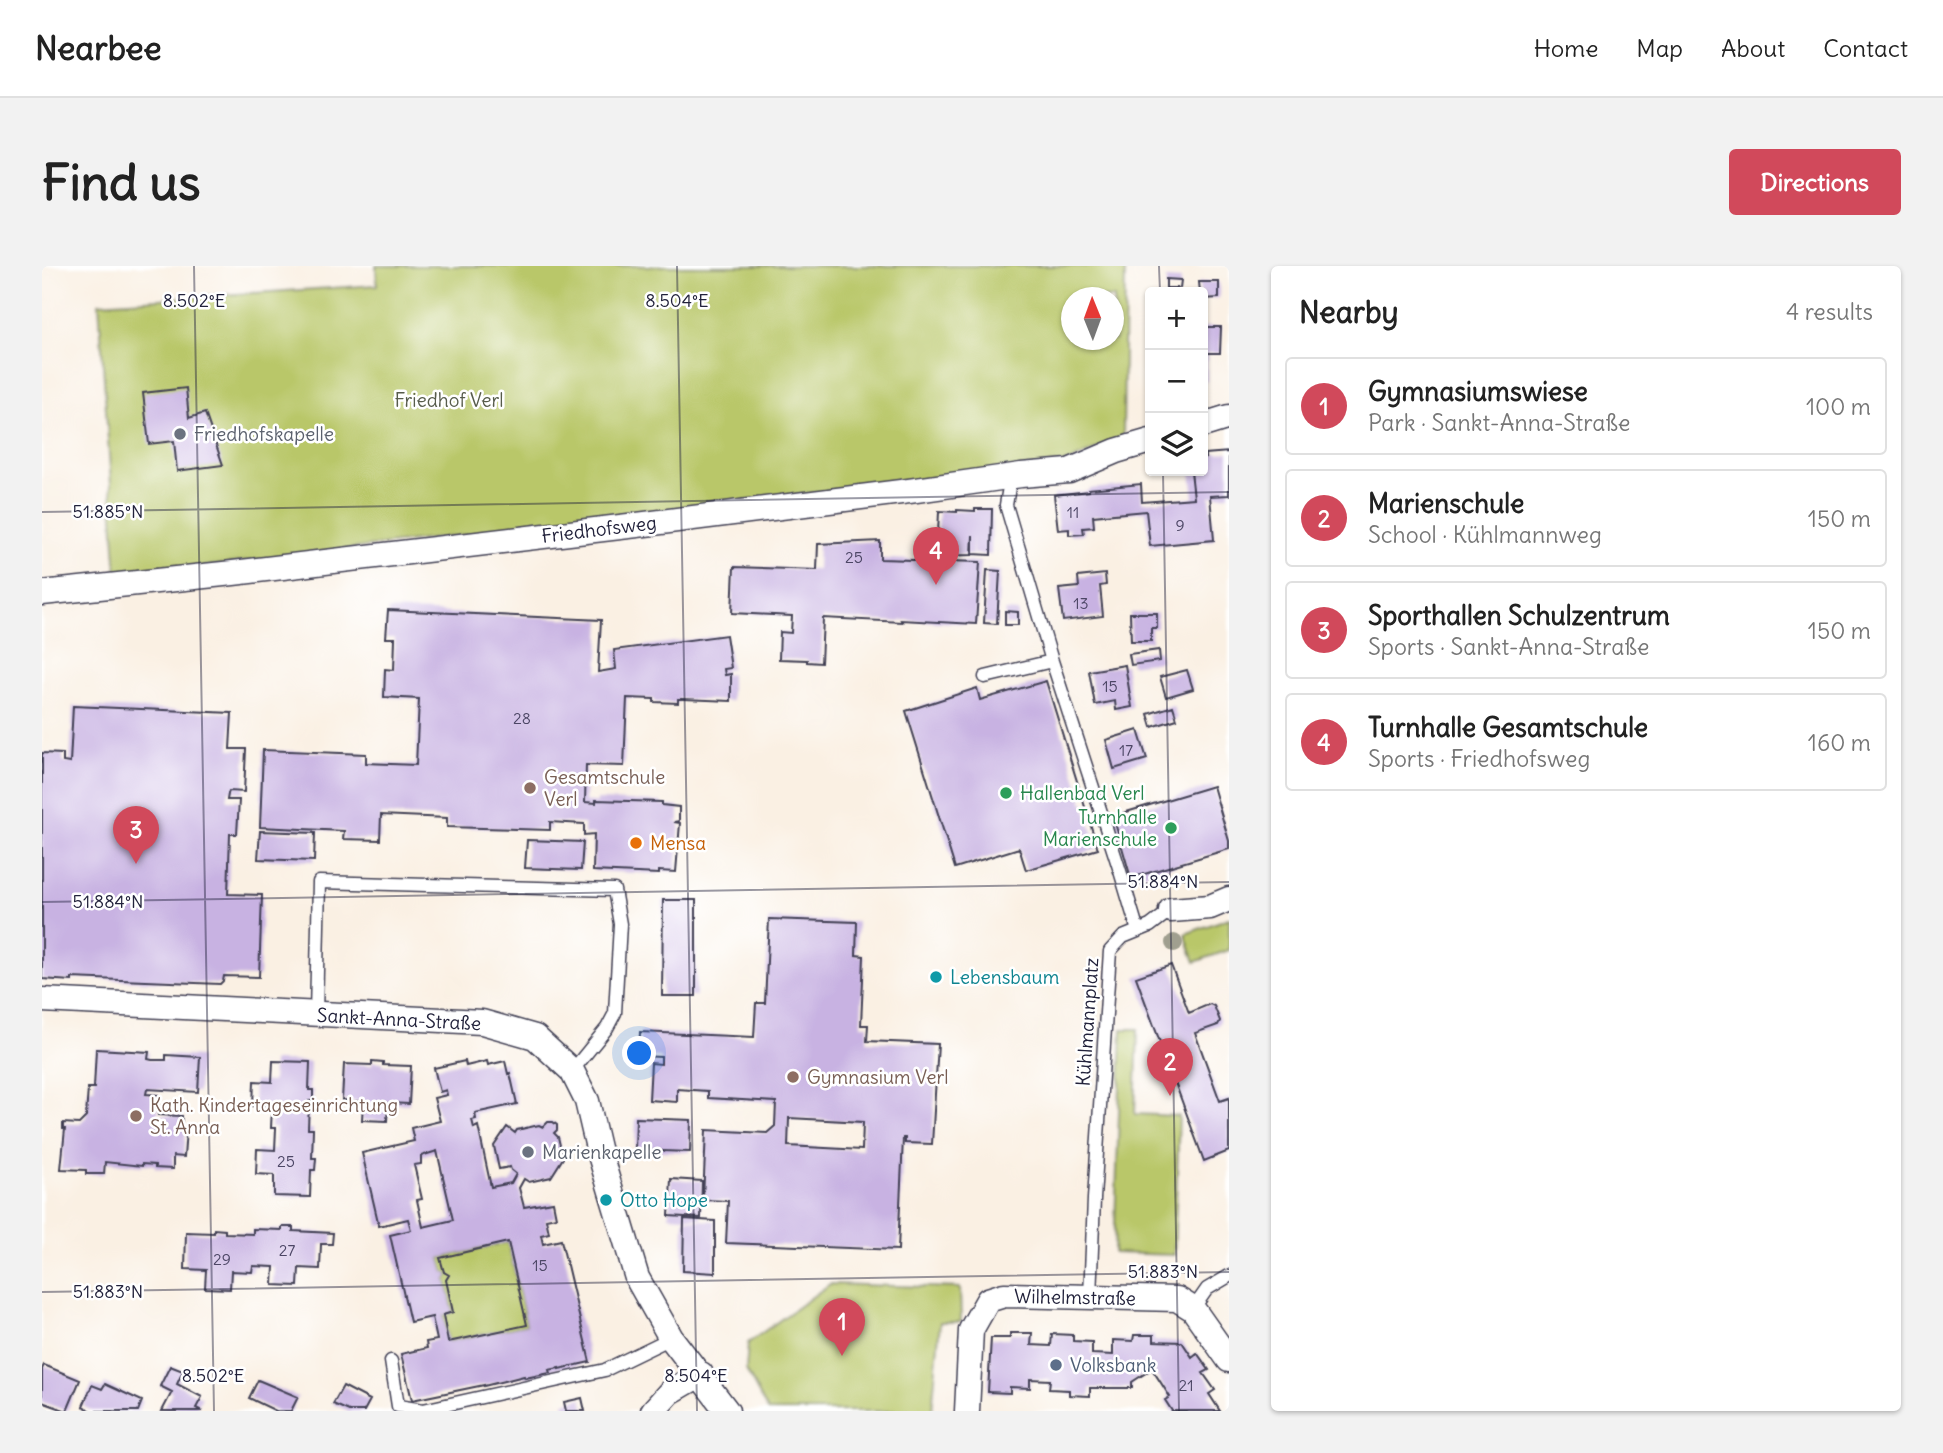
<!DOCTYPE html>
<meta charset="utf-8">
<style>
body{margin:0;font-family:Delius,sans-serif;background:#f2f2f2;color:#222}
.controls{position:absolute;right:21px;top:21px;display:grid;overflow:hidden;border-radius:7px;box-shadow:0 2px 5px #0004}
.controls button{width:63px;height:63px;display:grid;place-items:center;padding:0;border:0;border-bottom:2px solid #e0e0e0;background:#fff;color:#222;font:35px sans-serif}
.compass{position:absolute;left:1019px;top:21px;width:63px;height:63px;border-radius:50%;background:#fff;box-shadow:0 2px 5px #0004;rotate:359deg}
.you{position:absolute;left:598px;top:788px;width:24px;height:24px;margin:-18px;border:5px solid #fff;border-radius:50%;background:#1a73e8;box-shadow:0 0 0 10px #1a73e833}
.badge{display:grid;place-items:center;width:46px;height:46px;border-radius:50%;background:#d1495b;color:#fff;font-size:23px;font-weight:700}
.pin{position:absolute;translate:-50% -58px;filter:drop-shadow(0 2px 4px #0008)}
.pin::after{content:'';position:absolute;top:37px;width:24px;height:21px;background:inherit;clip-path:polygon(0 0,100% 0,50% 100%)}
.list{margin:0;padding:0;list-style:none}
h2{display:flex;justify-content:space-between;align-items:center;height:91px;margin:0;padding:0 28px;font-size:30px}
h2 small{font-size:23px;font-weight:400;color:#767676}
.list li{display:grid;grid-template-columns:46px 1fr auto;gap:21px;align-items:center;box-sizing:border-box;height:98px;margin:0 14px 14px;padding:0 14px;border:2px solid #e0e0e0;border-radius:7px}
.list b{display:block;font-size:26px;white-space:nowrap}
.list p{margin:0;font-size:23px;white-space:nowrap;color:#767676}
.list em{font-size:23px;font-style:normal;color:#767676}
.icon{flex:none;width:38px;height:38px;fill:none;stroke:currentColor;stroke-width:2;stroke-linecap:round;stroke-linejoin:round}
.map{position:relative;flex:none;width:1187px;height:1145px;overflow:hidden;border-radius:7px}
header{display:flex;align-items:center;gap:42px;box-sizing:border-box;height:98px;padding:0 35px;background:#fff;border-bottom:2px solid #e0e0e0}
header strong{font-size:33px}
nav{display:flex;gap:38px;margin-inline-start:auto;font-size:24px}
.intro{display:flex;align-items:center;justify-content:space-between;box-sizing:border-box;height:168px;padding:0 42px}
h1{margin:0;font-size:49px}
.button{padding:18px 32px;border-radius:7px;background:#d1495b;color:#fff;font-size:24px;font-weight:700}
main{display:flex;gap:42px;padding:0 42px}
aside{flex:1;background:#fff;border-radius:7px;box-shadow:0 2px 5px #0004}
.map>svg:first-child{display:block}
.green{fill:#b9c769;stroke:#6e7452;stroke-width:2;fill-rule:evenodd}
.building{fill:#c8b2e2;fill-rule:evenodd}
.lines{fill:none;stroke-linecap:round;stroke-linejoin:round}
.service-casing{stroke:#424154;stroke-width:15}
.minor-casing{stroke:#424154;stroke-width:27}
.service{stroke:#fff;stroke-width:12}
.minor{stroke:#fff;stroke-width:24}
.tree{fill:#a09f8f}
.ticks{fill:none;stroke:#22223b;stroke-width:2;stroke-opacity:0.45}
.worship-dot{fill:#6b7280;stroke:#fff;stroke-width:2.5}
.education-dot{fill:#8d6e63;stroke:#fff;stroke-width:2.5}
.leisure-dot{fill:#2e9e5b;stroke:#fff;stroke-width:2.5}
.food-dot{fill:#e8710a;stroke:#fff;stroke-width:2.5}
.culture-dot{fill:#0f9aa8;stroke:#fff;stroke-width:2.5}
.service-dot{fill:#5c6f8a;stroke:#fff;stroke-width:2.5}
.labels{text-anchor:middle;stroke-width:5;stroke-linejoin:round;paint-order:stroke}
.number-label{font-size:16px;fill:#4c4665}
.park-label{font-size:19px;fill:#575c4b;stroke:#fff}
.worship-label{font-size:19px;fill:#5b616d;stroke:#fff;text-anchor:start}
.street-label{font-size:19px;fill:#22223b;stroke:#fff}
.education-label{font-size:19px;fill:#785e54;stroke:#fff;text-anchor:start}
.leisure-label{font-size:19px;fill:#27864d;stroke:#fff;text-anchor:start}
.food-label{font-size:19px;fill:#c56008;stroke:#fff;text-anchor:start}
.culture-label{font-size:19px;fill:#0d838f;stroke:#fff;text-anchor:start}
.service-label{font-size:19px;fill:#4e5e75;stroke:#fff;text-anchor:start}
.ticks-label{font-size:18px;text-anchor:middle;fill:#22223b;stroke:#fff;stroke-width:5;stroke-linejoin:round;paint-order:stroke}
</style>
<header>
<strong>Nearbee</strong>
<nav><a>Home</a><a>Map</a><a>About</a><a>Contact</a></nav>
</header>
<div class="intro"><h1>Find us</h1><a class="button">Directions</a></div>
<main>
<div class="map">
<svg width="1187" height="1145" viewBox="0 0 1187 1145">
<rect width="100%" height="100%" fill="#fff"/>
<filter id="ink" filterUnits="userSpaceOnUse"><feTurbulence type="fractalNoise" baseFrequency=".0143" numOctaves="2"/><feDisplacementMap in="SourceGraphic" scale="14" xChannelSelector="R" yChannelSelector="G"/><feConvolveMatrix kernelMatrix="1 2 1 2 8 2 1 2 1" color-interpolation-filters="sRGB"/></filter>
<filter id="wash" filterUnits="userSpaceOnUse"><feTurbulence type="fractalNoise" baseFrequency=".00686" numOctaves="4" result="noise"/><feDisplacementMap in="SourceGraphic" scale="28" xChannelSelector="R" yChannelSelector="G"/><feGaussianBlur stdDeviation="1.57" result="paint"/><feColorMatrix in="noise" values="0 0 0 0 0 0 0 0 0 0 0 0 0 0 0 0 0 1.4 0 .05"/><feComposite in="paint" operator="in"/></filter>
<g filter="url(#wash)">
<rect width="100%" height="100%" fill="#faf0e3"/>
<path class="green" d="M334 0H1083L1081 171 1027 196 75 311 57 37 335 19ZM1030 32H1072V74H1030Z
M1187 652V684L1153 696 1143 668Z
M1080 763H1096L1093 848 1137 850 1132 989 1072 987Z
M466 976 485 1059 406 1076 401 1049 411 1046 404 1014 407 1009 402 1006 398 992Z
M788 1018 918 1022 919 1056H898L890 1145H726L704 1104 706 1077Z"/>
<g id="blocks">
<path class="building" d="M1124 13 1139 14 1138 22H1124Z
M1157 16H1177V32L1161 33V26H1158Z
M1161 61H1179L1178 87H1165V116L1161 115Z
M144 122 147 152 163 147 181 199 135 205 132 175 107 178 101 127Z
M1187 186V229L1168 230 1172 274 1108 280 1104 245 1051 250 1052 261 1041 262 1042 268 1027 269V263L1016 264 1012 229 1047 225V223L1099 218 1100 236 1152 232 1149 205H1161V192H1164L1163 188Z
M933 243H950L949 289 931 288V269L930 289 895 290 897 245 915 246V244L933 245Z
M838 275V293L938 296 934 358 859 354 860 356 781 352 779 397 765 396V394L737 393 738 366 749 367 750 350 690 347 692 301 775 304 776 278Z
M945 304 958 305 955 358 942 357Z
M1063 308 1064 319 1058 320 1061 350 1021 355 1017 323 1037 321 1036 311Z
M346 344 559 354 556 406 574 403 572 384 684 369 689 402 682 403 683 409 689 408V435L641 433H636V437L612 436V433L585 432 582 500 544 499 543 536 554 537V534L620 536V539L637 541V555L632 556 638 557 634 606 617 605V608L551 605 552 568 542 569V558L508 556V564L405 561V552L339 549 338 574 301 573 302 565 218 561 221 484 324 488V497L374 499 377 433 342 431 343 403 352 404 353 372H344Z
M963 345 976 346V359H963Z
M1088 347H1115V362H1109V375H1089Z
M1117 384 1118 395 1089 399 1087 388Z
M1083 399 1090 441 1074 444 1073 435 1053 439 1047 405Z
M1145 404 1151 423 1124 431 1118 411Z
M1004 415 1056 583 984 604 977 582 913 602 864 445 935 422 938 434Z
M31 440 190 447 188 483H204L202 526 187 525 186 528 185 534H197L195 568H188L186 628 220 629 217 711 182 710 181 715 178 718 30 712V715L0 713V487L21 488V496L28 497Z
M1131 440 1135 453 1110 461 1106 448Z
M1096 464 1105 493 1072 503 1064 474Z
M1171 520 1187 575V583L1089 612 1071 550Z
M218 565 273 567 272 595 216 593Z
M485 574 541 576 539 604 483 602Z
M621 634H654V730H620Z
M727 653 815 656 814 689 822 690 819 759H826L825 775 896 778 890 878 863 877V872H861L856 984 684 977 686 935 661 934 664 864 725 867 733 860 734 836 666 832V825L635 823V836L607 834 609 797 619 798V791L597 790 598 766 712 771 714 737H723ZM747 852 821 856 820 884 746 880Z
M1129 699 1147 747 1168 738 1172 740 1178 755 1176 759 1153 767 1178 835 1187 832V885L1162 895 1094 711Z
M54 783 107 786 106 793 110 794H124V789L158 791 156 826 105 823 104 828 117 829 116 849 140 850 139 863H144L142 891 131 890V903L113 902V899L100 898V900L63 896 62 908H44V904L19 903 23 863H21V857L37 858 44 851 46 822H52Z
M231 795 268 796 267 824H271V835H267L266 863H271L270 892H274L273 904H269L268 931 232 930V909L214 908 215 883 233 884 234 862H229L230 841 211 840 212 815 230 816Z
M330 795 341 796V799L369 800 367 838 346 837 345 855 320 854 321 836 300 834 302 798 330 799Z
M423 795 424 800 445 795 446 799 463 795 466 808 468 807 475 838 433 847 434 853 430 854 432 862 436 860 449 921 469 917 474 908 469 904 468 901 457 903 452 880 465 861 473 867 475 864 497 859 501 861 506 856H511L515 859V864L512 867 516 871 521 892 509 911 487 916 482 913 477 922 482 941 511 936 514 951 504 953 507 967 499 969 501 978 519 974 548 1096 517 1103V1102L507 1104 508 1107 483 1112 482 1110 442 1120V1119L370 1134 359 1088 385 1082 384 1076 395 1074 390 1051 368 1056 348 969 369 964 366 953 337 960 320 887 372 875 369 862 398 855 392 832 405 829 404 824 398 826 392 802ZM395 885 411 954 381 961 375 934 380 933 372 899 379 898V890ZM466 976 485 1059 406 1076 401 1049 411 1046 404 1014 407 1009 402 1006 398 992Z
M594 852 649 854 648 886 593 884Z
M629 913 660 915 659 952 627 950Z
M642 953 673 955V1007L641 1005Z
M240 961H251V965L291 967 290 978H279L278 1003 257 1002 256 1020 231 1019 232 1001 211 1000 210 1006 189 1005 188 1023 163 1022 164 1004 143 1003 144 966 172 967V963L183 964V967L211 968V963L240 964Z
M968 1067H990L989 1079 1009 1080 1010 1068 1031 1069V1075L1050 1076V1088L1071 1089V1074L1091 1075 1092 1069H1112V1075L1140 1076 1150 1091 1155 1087 1167 1104 1161 1107 1173 1124 1167 1128 1178 1145H1130L1123 1134 1128 1131 1110 1103 1090 1116V1122H1048V1130L1027 1129V1124L1007 1123 1008 1114 988 1113V1122L968 1121V1127L946 1126 949 1072H968Z
M2 1099 38 1114 25 1145 0 1136V1103Z
M128 1100 141 1105 135 1118 160 1131 154 1142 160 1145H120L130 1126 118 1120Z
M216 1114 256 1131 249 1145H234L207 1132Z
M63 1118 100 1135 96 1145H50L41 1140 50 1119 60 1123Z
M301 1120 328 1134 322 1145H307L291 1138Z
M540 1132 543 1145H524L522 1136Z"/>
</g>
</g>
<g filter="url(#ink)">
<use href="#blocks" fill-opacity="0" stroke="#424154" stroke-width="2"/>
<g class="lines">
<g class="service-casing">
<path id="service" d="M966 210 967 221 964 239 1010 395 1078 605 1096 665
M943 411 1010 395
M274 748 277 616 572 624 578 658 573 747 565 762 530 805
M1048 1031 1052 933 1068 685 1081 671 1108 660 1129 644
M1151 1043 1165 1023 1187 1010
M349 1095 356 1140 381 1144 563 1104 629 1072"/>
</g>
<g class="minor-casing">
<path id="minor" d="M1161 159 1187 151
M0 327 191 307 595 259 867 225 979 209 1027 205 1074 185 1108 175
M1129 644 1168 641 1187 633
M0 734 440 756 493 771 530 805 545 835 556 882 595 1012 629 1072 685 1145
M611 1145 628 1126 659 1108
M925 1145 929 1064 946 1034 962 1029 1135 1033 1151 1043 1187 1094"/>
</g>
<use href="#service" class="service"/>
<use href="#minor" class="minor"/>
</g>
<circle class="tree" cx="1132" cy="677" r="9"/>
</g>
<path class="ticks" d="M152 0 172 1145M635 0 655 1145M1117 0 1118 26M1121 205 1137 1145M0 246 1187 226M0 636 1187 616M0 1026 1187 1006"/>
<g class="worship-dot">
<circle cx="138" cy="168" r="7"/>
<circle cx="486" cy="886" r="7"/>
</g>
<g class="education-dot">
<circle cx="488" cy="522" r="7"/>
<circle cx="751" cy="811" r="7"/>
<circle cx="94" cy="850" r="7"/>
</g>
<g class="leisure-dot">
<circle cx="964" cy="527" r="7"/>
<circle cx="1129" cy="562" r="7"/>
</g>
<circle class="food-dot" cx="594" cy="577" r="7"/>
<g class="culture-dot">
<circle cx="894" cy="711" r="7"/>
<circle cx="564" cy="934" r="7"/>
</g>
<circle class="service-dot" cx="1014" cy="1099" r="7"/>
<g class="labels">
<g class="number-label">
<text x="1031" y="252">11</text>
<text x="1138" y="265">9</text>
<text x="812" y="297">25</text>
<text x="1039" y="343">13</text>
<text x="1068" y="426">15</text>
<text x="480" y="458">28</text>
<text x="1084" y="490">17</text>
<text x="244" y="901">25</text>
<text x="245" y="990">27</text>
<text x="180" y="999">29</text>
<text x="498" y="1005">15</text>
<text x="1144" y="1125">21</text>
</g>
<g class="park-label">
<text x="407" y="141">Friedhof Verl</text>
</g>
<g class="worship-label">
<text x="152" y="175">Friedhofskapelle</text>
<text x="500" y="893">Marienkapelle</text>
</g>
<g class="street-label">
<text transform="translate(557 263) rotate(-7)" y="7">Friedhofsweg</text>
<text transform="translate(357 753) rotate(3)" y="7">Sankt-Anna-Straße</text>
<text transform="translate(1045 756) rotate(-86)" y="7">Kühlmannplatz</text>
<text transform="translate(1033 1031) rotate(1)" y="7">Wilhelmstraße</text>
</g>
<g class="education-label">
<text x="502" y="518">Gesamtschule<tspan x="502" dy="22">Verl</tspan></text>
<text x="765" y="818">Gymnasium Verl</text>
<text x="108" y="846">Kath. Kindertageseinrichtung<tspan x="108" dy="22">St. Anna</tspan></text>
</g>
<g class="leisure-label">
<text x="978" y="534">Hallenbad Verl</text>
<text x="1115" y="558" text-anchor="end">Turnhalle<tspan x="1115" dy="22">Marienschule</tspan></text>
</g>
<g class="food-label">
<text x="608" y="584">Mensa</text>
</g>
<g class="culture-label">
<text x="908" y="718">Lebensbaum</text>
<text x="578" y="941">Otto Hope</text>
</g>
<g class="service-label">
<text x="1028" y="1106">Volksbank</text>
</g>
</g>
<g class="ticks-label">
<text x="152" y="41">8.502°E</text>
<text x="635" y="41">8.504°E</text>
<text x="66" y="252">51.885°N</text>
<text x="1121" y="622">51.884°N</text>
<text x="66" y="642">51.884°N</text>
<text x="1121" y="1012">51.883°N</text>
<text x="66" y="1032">51.883°N</text>
<text x="171" y="1116">8.502°E</text>
<text x="654" y="1116">8.504°E</text>
</g>
</svg>
<div class="controls">
<button>+</button>
<button>−</button>
<button><svg class="icon" aria-label="layers" viewBox="0 0 24 24"><path d="M12 4l9 5-9 5-9-5zM3 14l9 5 9-5"/></svg></button>
</div>
<svg class="compass" viewBox="-18 -18 36 36"><path d="M0-13l5 13h-10z" fill="#e53935"/><path d="M0 13l5-13h-10z" fill="#767676"/></svg>
<div class="you"></div>
<div class="pin badge" style="left:800px;top:1090px">1</div>
<div class="pin badge" style="left:1128px;top:830px">2</div>
<div class="pin badge" style="left:94px;top:598px">3</div>
<div class="pin badge" style="left:894px;top:319px">4</div>
</div>
<aside>
<h2>Nearby<small>4 results</small></h2>
<ul class="list">
<li><span class="badge">1</span><div><b>Gymnasiumswiese</b><p>Park · Sankt-Anna-Straße</p></div><em>100 m</em></li>
<li><span class="badge">2</span><div><b>Marienschule</b><p>School · Kühlmannweg</p></div><em>150 m</em></li>
<li><span class="badge">3</span><div><b>Sporthallen Schulzentrum</b><p>Sports · Sankt-Anna-Straße</p></div><em>150 m</em></li>
<li><span class="badge">4</span><div><b>Turnhalle Gesamtschule</b><p>Sports · Friedhofsweg</p></div><em>160 m</em></li>
</ul>
</aside>
</main>
